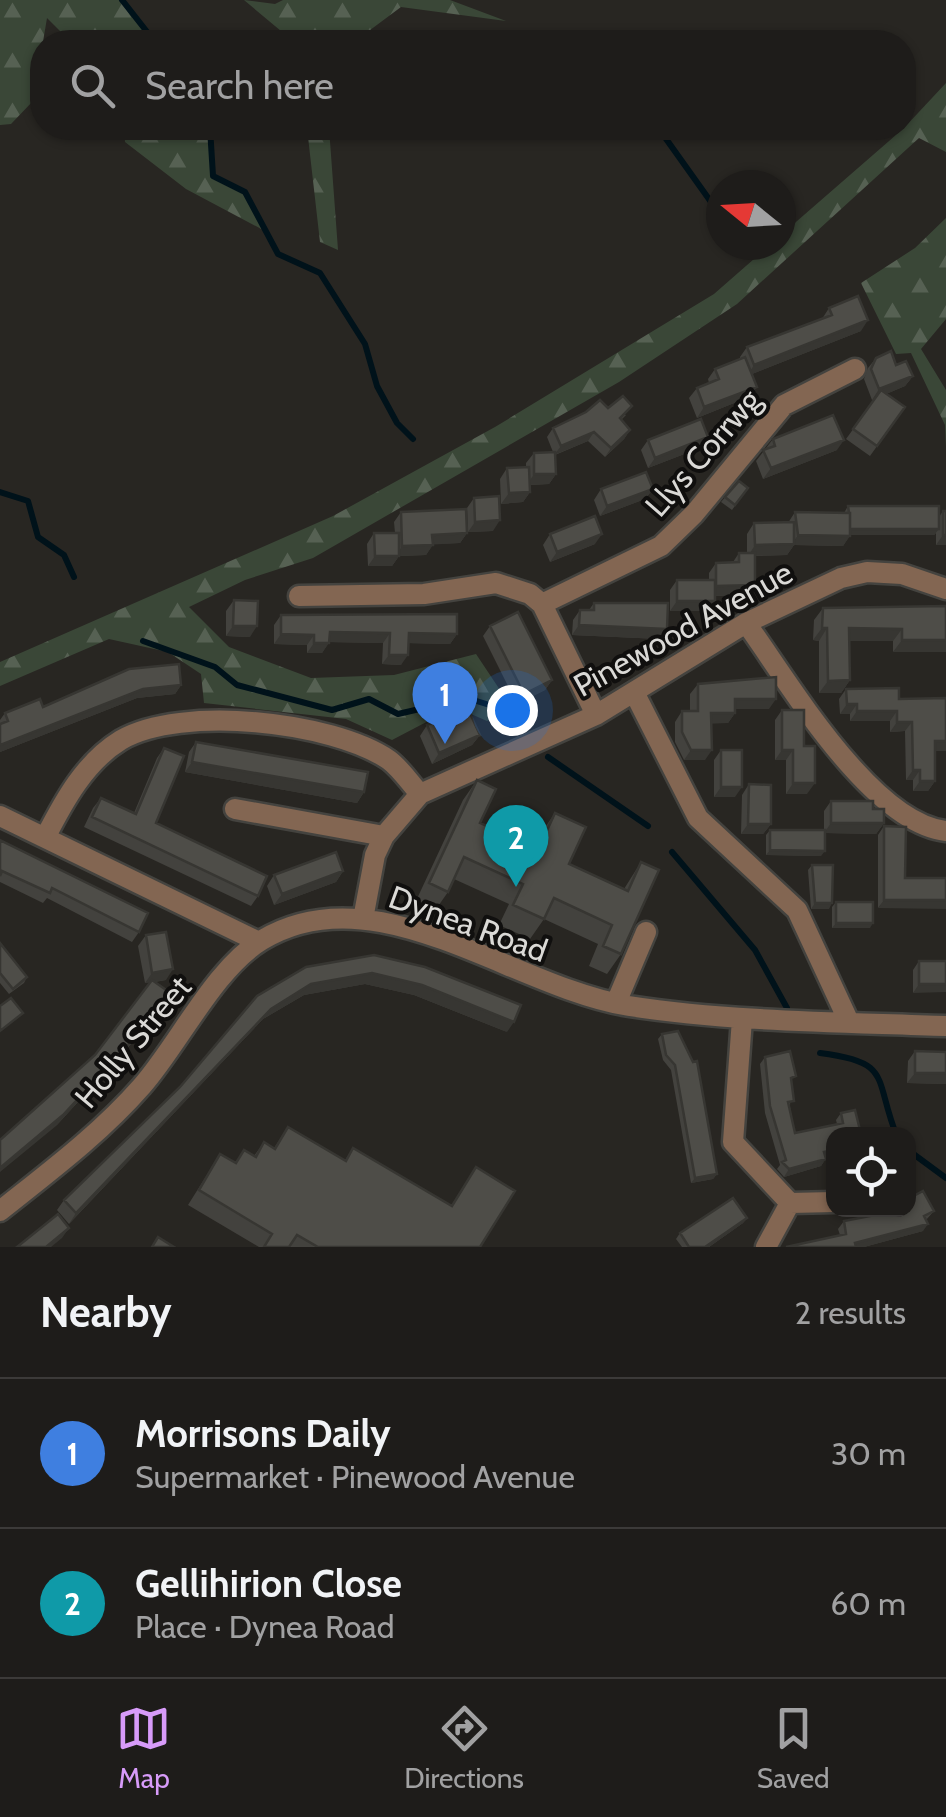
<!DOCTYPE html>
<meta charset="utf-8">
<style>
body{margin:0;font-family:Cabin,sans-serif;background:#262523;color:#f1f3f6}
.controls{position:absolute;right:30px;bottom:30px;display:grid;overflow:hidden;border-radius:20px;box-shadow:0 2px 8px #0004}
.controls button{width:90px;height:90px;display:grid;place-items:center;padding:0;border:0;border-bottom:2px solid #3c3a39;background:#1e1c1a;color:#f1f3f6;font:50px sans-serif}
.compass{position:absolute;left:706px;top:170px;width:90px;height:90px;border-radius:50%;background:#1e1c1a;box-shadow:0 2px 8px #0004;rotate:288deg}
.you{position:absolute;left:512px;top:710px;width:35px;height:35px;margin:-25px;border:8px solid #fff;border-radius:50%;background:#1a73e8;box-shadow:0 0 0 15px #1a73e833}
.badge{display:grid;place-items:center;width:65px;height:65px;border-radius:50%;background:#d79bf9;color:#fff;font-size:32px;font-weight:700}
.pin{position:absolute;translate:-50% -82px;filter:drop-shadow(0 2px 5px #0008)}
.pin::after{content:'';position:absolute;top:52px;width:35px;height:30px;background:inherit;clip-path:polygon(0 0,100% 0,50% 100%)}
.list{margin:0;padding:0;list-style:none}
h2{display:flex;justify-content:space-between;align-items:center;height:130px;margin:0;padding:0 40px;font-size:42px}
h2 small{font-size:32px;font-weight:400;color:#a1a1a2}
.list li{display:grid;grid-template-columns:65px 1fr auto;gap:30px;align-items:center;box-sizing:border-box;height:150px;padding:0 40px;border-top:2px solid #3c3a39}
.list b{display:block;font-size:38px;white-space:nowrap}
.list p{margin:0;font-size:32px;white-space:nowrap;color:#a1a1a2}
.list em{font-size:32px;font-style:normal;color:#a1a1a2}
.icon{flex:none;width:55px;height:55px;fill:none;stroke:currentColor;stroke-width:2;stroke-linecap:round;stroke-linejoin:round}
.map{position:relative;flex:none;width:946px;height:1247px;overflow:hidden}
.search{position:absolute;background:#1e1c1a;box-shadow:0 2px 8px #0004;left:30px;right:30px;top:30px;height:110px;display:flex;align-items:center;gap:25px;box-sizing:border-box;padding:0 35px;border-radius:40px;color:#a1a1a2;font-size:38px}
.sheet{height:430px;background:#1e1c1a}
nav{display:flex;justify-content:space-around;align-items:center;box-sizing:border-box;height:140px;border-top:2px solid #3c3a39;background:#1e1c1a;font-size:28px;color:#a1a1a2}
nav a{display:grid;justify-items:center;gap:5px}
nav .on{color:#d79bf9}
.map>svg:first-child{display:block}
.forest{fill:url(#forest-firs)}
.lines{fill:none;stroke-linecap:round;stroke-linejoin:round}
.stream{stroke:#00121a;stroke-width:6}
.minor-casing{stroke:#44433f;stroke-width:25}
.minor{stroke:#836652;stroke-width:20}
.wall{fill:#43423e}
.shaded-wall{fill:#373632}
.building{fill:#4e4d48;stroke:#373632;stroke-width:2.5}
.labels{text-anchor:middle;stroke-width:8;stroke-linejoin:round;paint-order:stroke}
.street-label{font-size:32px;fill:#dad9d6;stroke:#100f0e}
</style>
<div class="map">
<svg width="946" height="1247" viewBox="0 0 946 1247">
<defs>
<pattern id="forest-firs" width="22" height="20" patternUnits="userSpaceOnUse" patternTransform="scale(2.5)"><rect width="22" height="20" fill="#3a4737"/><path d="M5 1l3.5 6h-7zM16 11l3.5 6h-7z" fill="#566153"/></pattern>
</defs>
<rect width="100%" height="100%" fill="#282622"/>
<path class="forest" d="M0 0H122L155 42H71L47 18 33 101 11 124 0 125Z
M244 0 275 4 283 0H450L506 21 401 7 354 42H286L281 31Z
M946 83V152L919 138 737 304 619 382 313 558 245 580 189 607 229 647 311 678 394 675 476 654 512 708 487 721 455 707 392 740 346 719 204 703 201 674 168 652 109 639 0 686V662L333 516 495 427 714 294 770 245H781V235L904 128Z
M124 128H210L213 175 245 192 267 232 186 189 125 142Z
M307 128H329L338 250 320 242Z
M946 218V319L921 349 946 390V447L945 425 911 353 896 354 861 283 915 248Z"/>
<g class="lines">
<path class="stream" d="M122 0 155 42
M210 128 213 176 245 192 278 254 320 273 365 344 377 386 397 423 413 439
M664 128V136L721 216
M742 245 744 249
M0 492 28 501 38 537 64 555 74 577
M143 641 215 667 237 685 332 710 369 699 398 714 467 698 496 707 510 729
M548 757 648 826
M672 852 755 950 787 1008
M820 1053C892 1062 874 1077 896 1134
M908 1150 946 1178"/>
<g class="minor-casing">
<path id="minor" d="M299 596 424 594 496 583 530 594 542 604 596 715
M542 604 661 546 694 514 784 405 855 369
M746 623C788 681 871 823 946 831
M635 694 698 818 797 910 849 1022
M235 809 384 836
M0 816 259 942
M46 836C64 801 85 762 121 740 181 705 332 721 389 760 401 769 410 783 420 794
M363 919 375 855 384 836 420 794 596 715 746 623 841 578 867 572 902 574 946 589
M616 1003 646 932
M742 1019 733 1142 790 1203 834 1202
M0 1211C49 1172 100 1134 142 1086 179 1044 214 969 262 940 376 871 512 987 629 1006 734 1022 840 1022 946 1026
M766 1247 790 1203"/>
</g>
<use href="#minor" class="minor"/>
</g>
<path class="wall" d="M829 308 861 331 752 374 757 387 749 397 697 418 689 398 697 388 709 383 708 379 715 369 740 359V357L747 347 822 319Z
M876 358 896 365 913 376 905 386 886 394 905 407 870 456 846 439 875 399 872 400 864 379 868 368Z
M608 408 626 415 621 420 630 430 624 439 605 457 588 441 555 455 556 474 549 484 530 485V492L523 502 501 504 500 479 507 468 526 467V463L534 453 553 452 547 437 553 428Z
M708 437 700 448 648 468 641 450 648 440Z
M773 439 837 450 763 479 756 461Z
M739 481 748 488 732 510 721 502Z
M601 489H653L645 499 600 516 594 500Z
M474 498 493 531 468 532 467 508Z
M848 506 939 517 943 511 946 545H936V533L934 535H850L843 546 794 545 787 555 755 556 748 595 715 596V601L708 611H670V590L677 580H709V573L716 563 733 562 739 553H747V534L754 523H788L795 512 844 513Z
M401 512 467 533 460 543 433 544 426 555 399 556 392 566H368L367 544 374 533H395L394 522Z
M550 534 595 544 550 562 543 545Z
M234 600 250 637 226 636V611Z
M594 603 660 639 572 635 573 620 580 610H589Z
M946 606 893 652V641H849L850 680 841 693H819V641L813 640 814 620 823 608Z
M281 615 457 634 450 644 408 643 401 665 382 664 383 643 329 642 322 653H307V645L274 644V625Z
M490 626 552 680 545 690 517 704 483 636Z
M698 684 769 709H735V713L728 723H712L705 760H684L675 742V722L682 711H690V694Z
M181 685 175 694 137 698 0 752V720L5 713Z
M846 689 899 699 946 698V751H935V781L928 791H913V780H906L905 731 890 732V721H850V714H840L839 699Z
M782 710 804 746 807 794H786V760H775V720Z
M427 725 480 735 472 745 432 764 420 736Z
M196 742 364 792 357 803 185 772 189 752Z
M164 748 156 823 258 896 251 906 84 827 93 808 101 798 134 813 157 758Z
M721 750 735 797H714V760Z
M477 780 480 823 534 848 541 833 555 813 569 864 624 889 641 862 621 954 607 974 589 966 598 944 544 919 530 939 499 925 509 904 454 879 448 892 434 912 415 903 463 800Z
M749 784 771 824 763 834H741L742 795Z
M831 801 873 809 884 823 876 834 825 833 821 856 766 855V835L770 830H824V811Z
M884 826 905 878 878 908V835Z
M0 840 139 932 132 942 47 898 43 903 0 882Z
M812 865 829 909H811L808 870Z
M343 871 336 882 274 905 267 886 274 875Z
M836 902 870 928H832V907Z
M146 935 166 980 155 982 131 1044 56 1126 95 1055 150 982 145 983 138 946Z
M0 943 27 977 24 983 9 994 0 983Z
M374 955 507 1032 414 995 365 984 304 995 263 1019 69 1224 57 1210 64 1200 180 1087 257 996Z
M919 961H946L913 993V970Z
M662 1034 693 1062 717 1174 713 1179 691 1183 671 1070 663 1060 658 1039Z
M915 1051 946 1052V1084L907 1083 908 1061Z
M765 1057 791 1082 790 1107 795 1133 837 1124 836 1120 841 1113 855 1110 821 1166 784 1177 777 1169 780 1165 765 1113 760 1064Z
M288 1127 345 1160 353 1148 451 1206 476 1167 480 1247H259L188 1205 220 1154 235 1163 244 1150 254 1156 264 1142 274 1148Z
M934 1211 926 1220 923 1231 864 1247H786L840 1235 838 1229 844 1221Z
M747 1218 743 1223 709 1247H682L676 1239 680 1233Z"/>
<path class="shaded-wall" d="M868 320 861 331 747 376 754 365Z
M913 376 905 386 872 400 879 389Z
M757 387 749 397 697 418 704 407Z
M630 430 624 439 605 457 611 448Z
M594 432 588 441 554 455 561 446Z
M708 437 700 448 648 468 655 458Z
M844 440 837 450 763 479 771 468Z
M534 474H556L549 484 527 485Z
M653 489 645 499 600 516 607 506Z
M530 492 523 502 501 504 509 493Z
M500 520 493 531 468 532 475 522Z
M849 529H939L934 535H844Z
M467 533 460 543 425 545 432 535Z
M602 534 595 544 550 562 557 552Z
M798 535 850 536 843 546 794 545 787 555 748 556 755 545H791Z
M943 535H946V545H936Z
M433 545 426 555 399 556 392 566H368L375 556H396L402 546Z
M755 585 748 595 709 596 716 586Z
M677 601H715L708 611H670Z
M579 625 667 629 660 639 572 635Z
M233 626H257L250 637 226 636Z
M822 628H827L819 641 813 640Z
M849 628 902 629 893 641H840Z
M330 632 390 633 383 643 323 642Z
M409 633 457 634 450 644 402 643Z
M281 634 314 635 307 645 274 644Z
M902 640H946V652H893Z
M314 643H329L322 653H307Z
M389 655H408L401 665 382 664Z
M552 680 545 690 517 704 524 694Z
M850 680 841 693H819L828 681Z
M181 685 175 694 137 698 0 752V745L143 689Z
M735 699H776L769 709H727Z
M847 704H857L850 714H840Z
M857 711H897L890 721H850Z
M711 713H735L728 723 704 724Z
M897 722H912L905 731 890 732Z
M480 735 472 745 432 764 439 753Z
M935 741H946V751H928Z
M691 750H712L705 760H684Z
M782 750H793L786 760H775Z
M192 762 364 792 357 803 185 772Z
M913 770H920L913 780H906Z
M920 781H935L928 791H913Z
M793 783H815L807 794H786Z
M721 787H742L735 797H714Z
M831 823H884L876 834 824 833Z
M748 824H771L763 834H741Z
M770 850 825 851 821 856 766 855Z
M343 871 336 882 274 905 282 894Z
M884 900H946V909L878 908Z
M815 903H832L829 909H811Z
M836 923H873L870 928H832Z
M173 969 166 980 145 983 152 973Z
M372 973 422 985 514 1022 507 1032 414 995 365 984 304 995 263 1019 69 1224 76 1213 271 1009 311 984Z
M919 984H946V992L913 993Z
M169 992 131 1044 56 1126 0 1172V1168Z
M915 1073H946V1084L907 1083Z
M834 1150V1156L819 1159 824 1152Z
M826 1159 821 1166 784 1177 789 1169Z
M717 1174 713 1179 691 1183 695 1178Z
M747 1218 743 1223 709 1247H705Z
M928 1224 923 1231 864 1247H853L855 1243Z
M69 1228 62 1238 51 1247H46Z"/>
<path class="building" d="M858 296 868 320 754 365 747 347 832 315 829 308Z
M891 351 896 365 906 361 913 376 879 389 871 369 876 358Z
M745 357 757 387 704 407 697 388 719 379 715 369Z
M881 390 905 407 877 446 853 429Z
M623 396 632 406 620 418 630 430 611 448 594 432 561 446 553 428 586 412 600 400 608 408Z
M833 415 844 440 771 468 763 450 775 446 773 439Z
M701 419 708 437 655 458 648 440Z
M555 452 556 474H534V453Z
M529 467 530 492 509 493 507 468Z
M646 472 653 489 607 506 601 489Z
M739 481 748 488 735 505 725 497Z
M499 496 500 520 475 522 474 498Z
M848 506H939V529H850V513H849Z
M466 509 467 533 432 535 433 545 402 546 401 512Z
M943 511H946V535H943Z
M795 512 850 513V536L798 535Z
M595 516 602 534 557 552 550 534Z
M794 522V544L755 545 754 523Z
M374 533H399V556H375Z
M739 553H755V585L716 586V563L739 562Z
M677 580H715V601H677Z
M234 600 258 601 257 626H233Z
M594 603H668L667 629 579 625 580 610H594Z
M946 606V640H902V629L849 628 850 680 828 681 827 628H822L823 608Z
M518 612 552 680 524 694 490 626Z
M457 614V634L409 633 408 655H389L390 633 330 632 329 643H314V635L281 634V615Z
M179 664 181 685 143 689 0 745V724L8 721 5 713 40 699 43 707 129 669Z
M776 677V699H735V713H711L712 750H691L682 732V711H698V684Z
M899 688V699L946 698V741H935V781H920V770H913L912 722H897V711H857V704H847L846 689Z
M467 707 480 735 439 753 427 725Z
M782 710H804V746H815V783H793V750H782Z
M196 742 368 772 364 792 192 762Z
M164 748 184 756 156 823 267 876 258 896 92 817 101 798 136 814Z
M721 750H742V787H721Z
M477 780 496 789 480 823 538 850 555 813 586 827 569 864 628 891 641 862 659 870 621 954 603 946 612 925 554 898 544 919 513 905 523 884 464 857 448 892 429 883Z
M749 784 771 785V824H748Z
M831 801H873V809H884V823H831Z
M884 826 906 827 905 878H946V900H884Z
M770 830H825V851L770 850Z
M0 840 148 913 139 932 52 888 50 893 2 871 0 876Z
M336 852 343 871 282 894 274 875Z
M812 865H833L832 903H815Z
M836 902H873V923H836Z
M166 932 173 969 152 973 146 935Z
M0 943 27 977 13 989 0 973Z
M374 955 425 967 521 1005 514 1022 422 985 372 973 311 984 271 1009 76 1213 64 1200 180 1087 257 996 306 967Z
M919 961H946V984H919Z
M152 980 169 992 138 1034 63 1115 0 1168V1140L95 1055Z
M11 998 23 1013 0 1031V1006Z
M678 1031 693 1062 697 1061 717 1174 695 1178 675 1065 666 1055 662 1034Z
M790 1051 796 1076 791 1078 794 1101 788 1102 795 1133 843 1123 841 1113 855 1110 861 1134H834V1150L824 1152 826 1159 789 1169 782 1162 786 1160 770 1106 765 1057Z
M915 1051 946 1052V1073H915Z
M288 1127 346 1161 353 1148 452 1206 476 1167 515 1191 480 1247H318L297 1235 289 1247H264L272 1234 199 1190 220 1154 236 1163 244 1150 256 1157 264 1142 275 1149Z
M923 1191 934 1211 924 1216 928 1224 855 1243 856 1247H786L846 1234 844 1221 885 1213 891 1210H908V1199Z
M733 1198 747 1218 705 1247H689L680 1233Z
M58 1214 69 1228 46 1247H17Z
M158 1237 174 1247H152Z"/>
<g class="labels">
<g class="street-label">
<text transform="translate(703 453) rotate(-49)" y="11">Llys Corrwg</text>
<text transform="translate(683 629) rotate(-29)" y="11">Pinewood Avenue</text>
<text transform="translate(468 924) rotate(20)" y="11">Dynea Road</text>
<text transform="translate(133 1042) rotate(-50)" y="11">Holly Street</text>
</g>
</g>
</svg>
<div class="controls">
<button><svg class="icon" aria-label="locate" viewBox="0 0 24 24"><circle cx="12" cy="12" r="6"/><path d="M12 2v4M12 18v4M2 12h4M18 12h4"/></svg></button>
</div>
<svg class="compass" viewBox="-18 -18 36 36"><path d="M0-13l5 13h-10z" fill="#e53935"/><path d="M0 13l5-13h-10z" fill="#a1a1a2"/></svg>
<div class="you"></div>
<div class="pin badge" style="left:445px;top:744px;background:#3f7fe0">1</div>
<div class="pin badge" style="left:516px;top:887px;background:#0f9aa8">2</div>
<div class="search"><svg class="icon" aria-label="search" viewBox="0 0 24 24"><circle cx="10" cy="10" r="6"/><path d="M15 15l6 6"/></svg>Search here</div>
</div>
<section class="sheet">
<h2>Nearby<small>2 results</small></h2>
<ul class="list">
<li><span class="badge" style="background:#3f7fe0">1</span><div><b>Morrisons Daily</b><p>Supermarket · Pinewood Avenue</p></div><em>30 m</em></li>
<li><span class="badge" style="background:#0f9aa8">2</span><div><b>Gellihirion Close</b><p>Place · Dynea Road</p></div><em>60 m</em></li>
</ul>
</section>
<nav>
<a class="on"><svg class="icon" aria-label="map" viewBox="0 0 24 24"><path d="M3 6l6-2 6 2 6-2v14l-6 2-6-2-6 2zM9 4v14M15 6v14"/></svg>Map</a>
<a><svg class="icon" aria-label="directions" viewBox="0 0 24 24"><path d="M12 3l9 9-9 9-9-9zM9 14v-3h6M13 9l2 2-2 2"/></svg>Directions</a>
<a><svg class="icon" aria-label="saved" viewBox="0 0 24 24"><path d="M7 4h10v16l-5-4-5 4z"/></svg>Saved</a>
</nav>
